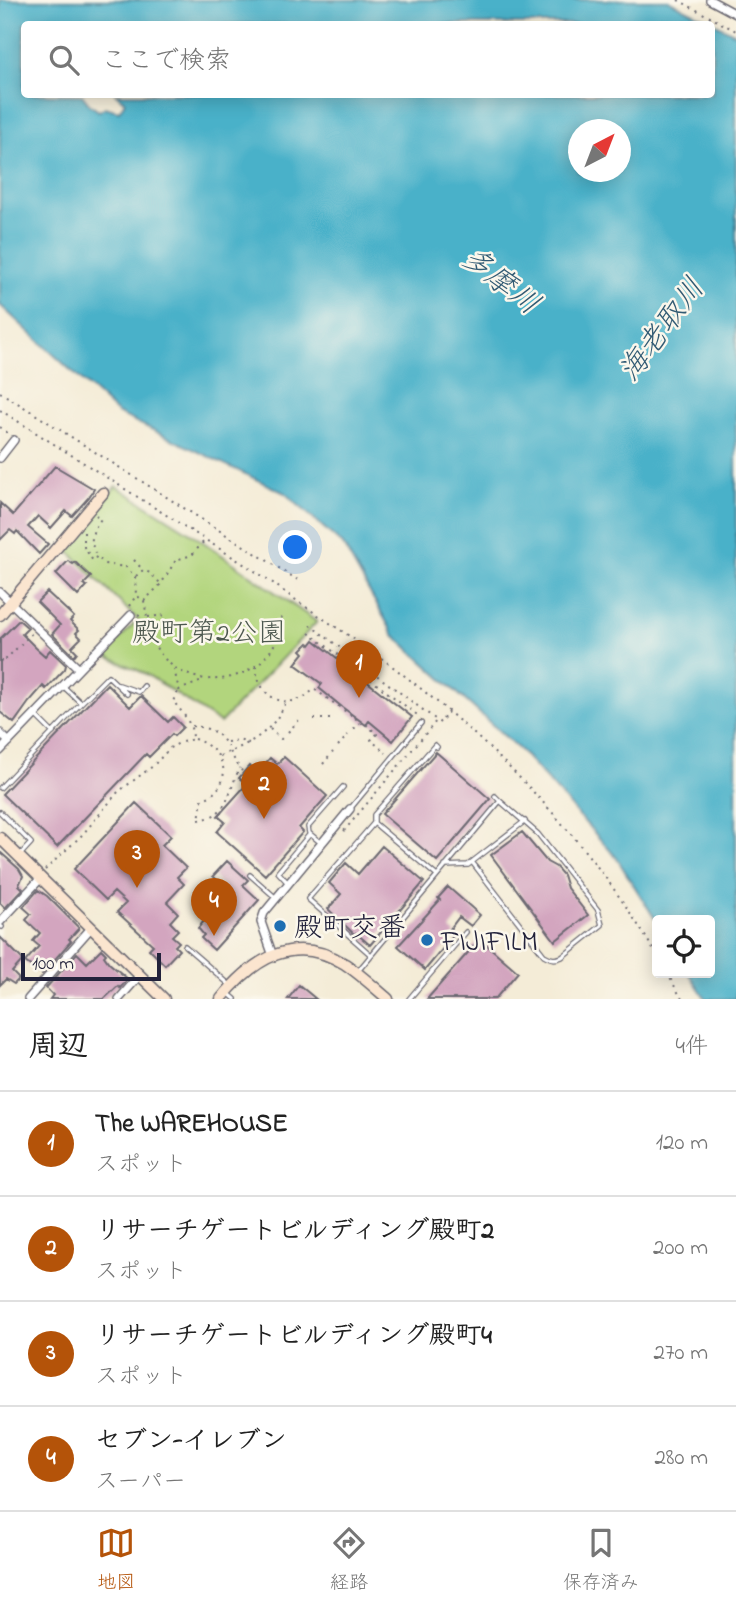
<!DOCTYPE html>
<html lang="ja">
<meta charset="utf-8">
<style>
body{margin:0;font-family:"Indie Flower","Klee One",sans-serif;background:#f2f2f2;color:#222}
.controls{position:absolute;right:21px;bottom:21px;display:grid;overflow:hidden;border-radius:7px;box-shadow:0 4px 18px #0003}
.controls button{width:63px;height:63px;display:grid;place-items:center;padding:0;border:0;border-bottom:2px solid #e0e0e0;background:#fff;color:#222;font:35px sans-serif}
.compass{position:absolute;left:568px;top:119px;width:63px;height:63px;border-radius:50%;background:#fff;box-shadow:0 4px 18px #0003;rotate:42deg}
.scale{position:absolute;left:21px;bottom:18px;width:140px;box-sizing:border-box;padding-left:7px;border:4px solid #22223b;border-top:0;font-size:19px;line-height:24px;white-space:nowrap;color:#22223b;-webkit-text-stroke:5px #fbf7ec;paint-order:stroke}
.you{position:absolute;left:296px;top:548px;width:24px;height:24px;margin:-18px;border:5px solid #fff;border-radius:50%;background:#1a73e8;box-shadow:0 0 0 10px #1a73e833}
.badge{display:grid;place-items:center;width:46px;height:46px;border-radius:50%;background:#b45309;color:#fff;font-size:23px;font-weight:700}
.pin{position:absolute;translate:-50% -58px;filter:drop-shadow(0 2px 4px #0008)}
.pin::after{content:'';position:absolute;top:37px;width:24px;height:21px;background:inherit;clip-path:polygon(0 0,100% 0,50% 100%)}
.list{margin:0;padding:0;list-style:none}
h2{display:flex;justify-content:space-between;align-items:center;height:91px;margin:0;padding:0 28px;font-size:30px}
h2 small{font-size:23px;font-weight:400;color:#767676}
.list li{display:grid;grid-template-columns:46px 1fr auto;gap:21px;align-items:center;box-sizing:border-box;height:105px;padding:0 28px;border-top:2px solid #e0e0e0}
.list b{display:block;font-size:26px;white-space:nowrap}
.list p{margin:0;font-size:23px;white-space:nowrap;color:#767676}
.list em{font-size:23px;font-style:normal;color:#767676}
.icon{flex:none;width:38px;height:38px;fill:none;stroke:currentColor;stroke-width:2;stroke-linecap:round;stroke-linejoin:round}
.map{position:relative;flex:none;width:736px;height:999px;overflow:hidden}
.search{position:absolute;background:#fff;box-shadow:0 4px 18px #0003;left:21px;right:21px;top:21px;height:77px;display:flex;align-items:center;gap:18px;box-sizing:border-box;padding:0 24px;border-radius:7px;color:#767676;font-size:26px}
.sheet{height:511px;background:#fff}
nav{display:flex;justify-content:space-around;align-items:center;box-sizing:border-box;height:98px;border-top:2px solid #e0e0e0;background:#fff;font-size:19px;color:#767676}
nav a{display:grid;justify-items:center;gap:4px}
nav .on{color:#b45309}
.map>svg:first-child{display:block}
.green{fill:#b2d57d;stroke:#6a7c5c;stroke-width:2}
.water{fill:#4ab1c9;stroke:#366a82;stroke-width:2;fill-rule:evenodd}
.building{fill:#d3a5bf}
.lines{fill:none;stroke-linecap:round;stroke-linejoin:round}
.lane-casing{stroke:#6c6972;stroke-width:6}
.street-casing{stroke:#6c6972;stroke-width:10}
.secondary-casing{stroke:#6c6972;stroke-width:13}
.path{stroke:#6c6972;stroke-width:2;stroke-dasharray:2 5;stroke-linecap:butt}
.lane{stroke:#fff;stroke-width:3.5}
.street{stroke:#fff;stroke-width:7}
.secondary{stroke:#fbe5cf;stroke-width:10}
.poi-dot{fill:#1f6fb2;stroke:#fbf7ec;stroke-width:2.5}
.labels{text-anchor:middle;stroke-width:5;stroke-linejoin:round;paint-order:stroke}
.park-label{font-size:28px;fill:#4d584f;stroke:#fbf7ec}
.poi-label{font-size:28px;fill:#22223b;stroke:#fbf7ec;text-anchor:start}
.water-label{font-size:30px;font-style:italic;fill:#325b74;stroke:#fbf7ec}
</style>
<div class="map">
<svg width="736" height="999" viewBox="0 0 736 999">
<rect width="100%" height="100%" fill="#fbf7ec"/>
<filter id="ink" filterUnits="userSpaceOnUse"><feTurbulence type="fractalNoise" baseFrequency=".0143" numOctaves="2"/><feDisplacementMap in="SourceGraphic" scale="14" xChannelSelector="R" yChannelSelector="G"/><feConvolveMatrix kernelMatrix="1 2 1 2 8 2 1 2 1" color-interpolation-filters="sRGB"/></filter>
<filter id="wash" filterUnits="userSpaceOnUse"><feTurbulence type="fractalNoise" baseFrequency=".00686" numOctaves="4" result="noise"/><feDisplacementMap in="SourceGraphic" scale="28" xChannelSelector="R" yChannelSelector="G"/><feGaussianBlur stdDeviation="1.57" result="paint"/><feColorMatrix in="noise" values="0 0 0 0 0 0 0 0 0 0 0 0 0 0 0 0 0 1.4 0 .05"/><feComposite in="paint" operator="in"/></filter>
<g filter="url(#wash)">
<rect width="100%" height="100%" fill="#f4ecd7"/>
<path class="green" d="M116 486 192 534 317 622 220 723 146 674 104 655 138 620 64 547Z"/>
<path class="water" d="M0 0H668L736 34V999H706L689 973H710V920H657V922L616 857 522 752 394 635 343 545 285 493 117 413 0 305ZM24 24H712V94H116L125 102 119 111 105 107 99 111 90 105 82 95 24 94ZM578 130H620V172H578Z"/>
<g id="blocks">
<path class="building" d="M55 466 94 489 89 497 72 516 66 511 51 528 38 516 28 527 48 544 39 554 17 531 15 534 10 530 0 540V503L13 515Z
M68 561 73 564 75 562 91 577 84 584 87 586 78 596 56 574Z
M47 592 74 617 70 621 79 630 76 633 81 638 72 647 77 652 74 656 52 634 60 625 37 602Z
M19 620 28 628 22 634 36 648 45 656 50 650 66 665 65 669 46 689 43 686 29 702 14 723 0 712V639Z
M314 640 412 717 393 741 369 721 366 725 342 707 319 688 322 684 295 664 304 653 301 650 308 643 310 645Z
M107 684 130 707 141 696 168 722 173 717 183 727 174 736 172 734 149 757 146 754 57 847 2 794Z
M436 752 490 799 437 861 382 814Z
M284 757 327 796 299 828 303 832 265 875 217 832 225 822 218 816 247 784 239 778 249 766 257 773 270 758 277 764Z
M136 803 171 836 162 845 186 868 177 877 184 884 167 902 178 913 170 922 178 930 172 936 179 942 175 946 179 950 165 965 149 949 153 945 117 912 126 903 114 892 106 900 74 869Z
M522 832 547 862 556 867 563 875 567 888 588 915 555 941 491 855Z
M382 846 424 882 370 945 356 933 355 935 328 909 341 894 329 883 346 863 358 874Z
M0 852 19 869 23 876 19 885 23 889 5 908 0 903Z
M227 861 248 880 243 885 259 900 214 950 201 938 204 935 198 928 211 913 204 906 223 886 213 876Z
M448 887 480 915 471 926 459 917 450 929 455 934 425 970 398 946 440 900 438 898Z
M38 890 47 896 79 928 69 939 71 941 42 974 25 962 39 946 33 941 40 933 26 920 31 914 23 907Z
M0 937 23 960 12 972 19 979 14 984 6 979 0 985Z
M480 939 518 972 495 999H427Z
M101 949 106 954 104 956 109 963 128 979 120 988 118 986 104 999H50L53 995 46 988 77 953 87 963Z
M299 985 316 999H288Z"/>
</g>
</g>
<g filter="url(#ink)">
<use href="#blocks" fill-opacity="0" stroke="#6c6972" stroke-width="2"/>
<g class="lines">
<g class="lane-casing">
<path id="lane" d="M119 685 139 692 144 686
M81 703 108 676 127 694
M36 716 53 733
M0 788 81 703 64 687
M350 809 421 723
M0 812 31 843 20 855
M321 843 309 833 308 827 343 787
M472 862 544 955C551 959 555 960 562 957L602 925 598 910 538 834 500 801
M445 866 468 865 525 821
M250 875 276 898
M437 876 374 823V815L435 745 437 747
M288 883 278 872 310 834
M0 926 2 927
M185 946 230 985
M371 955 308 899 374 823
M358 971 500 801 495 796
M228 993 235 999
M409 999 466 932"/>
</g>
<g class="street-casing">
<path id="street" d="M710 0 736 14
M0 458 14 440
M0 592 79 669
M0 733 9 742
M0 751 131 615
M0 922 41 878
M273 956 261 922 264 913 350 809
M28 999 91 928
M119 999 140 975"/>
</g>
<g class="secondary-casing">
<path id="secondary" d="M0 615 103 493
M0 838 164 999
M221 999C254 958 294 933 345 964 360 974 374 987 388 999"/>
</g>
<path class="path" d="M678 0 736 31
M0 392 301 582
M0 410 269 580C307 610 349 634 388 663 494 743 590 840 657 956
M0 427 9 434
M96 515 101 519C91 532 89 540 96 555
M84 532V547L93 561 97 556 104 564 126 567 135 577 136 595 144 601C148 619 148 637 159 652 195 702 281 679 281 616
M134 560 142 569
M136 576 143 570 150 573 161 584
M144 601 161 584 176 560 192 555 205 540
M129 606 136 596
M138 615 147 623
M148 617 168 615
M310 625 435 719
M309 633 420 717
M0 660 3 662 32 633
M256 666C257 699 290 714 314 689L366 726 367 725 377 734 371 740 386 753
M174 669 179 690 202 681
M356 673 370 652
M314 719H331
M192 726C229 729 225 750 242 771
M270 729 281 739 282 738
M354 729 359 723
M288 732 299 720
M194 739C226 749 237 785 202 800L199 820C231 815 228 789 240 768
M227 742 238 740 249 743
M338 746 348 735
M220 756C251 743 272 733 286 702
M323 764 333 752
M344 831 437 720 440 723 448 712
M45 870 83 834 118 792 153 766 170 748 179 743 193 739C193 724 182 712 173 701L179 690
M667 973 682 999"/>
<use href="#lane" class="lane"/>
<use href="#street" class="street"/>
<use href="#secondary" class="secondary"/>
</g>
</g>
<g class="poi-dot">
<circle cx="280" cy="926" r="7"/>
<circle cx="427" cy="940" r="7"/>
</g>
<g class="labels">
<g class="park-label">
<text x="209" y="641">殿町第2公園</text>
</g>
<g class="poi-label">
<text x="294" y="936">殿町交番</text>
<text x="441" y="950">FIJIFILM</text>
</g>
<g class="water-label">
<text transform="translate(501 280) rotate(38)" y="10">多摩川</text>
<text transform="translate(661 329) rotate(-53)" y="10">海老取川</text>
</g>
</g>
</svg>
<div class="controls">
<button><svg class="icon" aria-label="locate" viewBox="0 0 24 24"><circle cx="12" cy="12" r="6"/><path d="M12 2v4M12 18v4M2 12h4M18 12h4"/></svg></button>
</div>
<svg class="compass" viewBox="-18 -18 36 36"><path d="M0-13l5 13h-10z" fill="#e53935"/><path d="M0 13l5-13h-10z" fill="#767676"/></svg>
<div class="scale">100 m</div>
<div class="you"></div>
<div class="pin badge" style="left:359px;top:698px">1</div>
<div class="pin badge" style="left:264px;top:819px">2</div>
<div class="pin badge" style="left:137px;top:888px">3</div>
<div class="pin badge" style="left:214px;top:936px">4</div>
<div class="search"><svg class="icon" aria-label="search" viewBox="0 0 24 24"><circle cx="10" cy="10" r="6"/><path d="M15 15l6 6"/></svg>ここで検索</div>
</div>
<section class="sheet">
<h2>周辺<small>4件</small></h2>
<ul class="list">
<li><span class="badge">1</span><div><b>The WAREHOUSE</b><p>スポット</p></div><em>120 m</em></li>
<li><span class="badge">2</span><div><b>リサーチゲートビルディング殿町2</b><p>スポット</p></div><em>200 m</em></li>
<li><span class="badge">3</span><div><b>リサーチゲートビルディング殿町4</b><p>スポット</p></div><em>270 m</em></li>
<li><span class="badge">4</span><div><b>セブン-イレブン</b><p>スーパー</p></div><em>280 m</em></li>
</ul>
</section>
<nav>
<a class="on"><svg class="icon" aria-label="map" viewBox="0 0 24 24"><path d="M3 6l6-2 6 2 6-2v14l-6 2-6-2-6 2zM9 4v14M15 6v14"/></svg>地図</a>
<a><svg class="icon" aria-label="directions" viewBox="0 0 24 24"><path d="M12 3l9 9-9 9-9-9zM9 14v-3h6M13 9l2 2-2 2"/></svg>経路</a>
<a><svg class="icon" aria-label="saved" viewBox="0 0 24 24"><path d="M7 4h10v16l-5-4-5 4z"/></svg>保存済み</a>
</nav>
